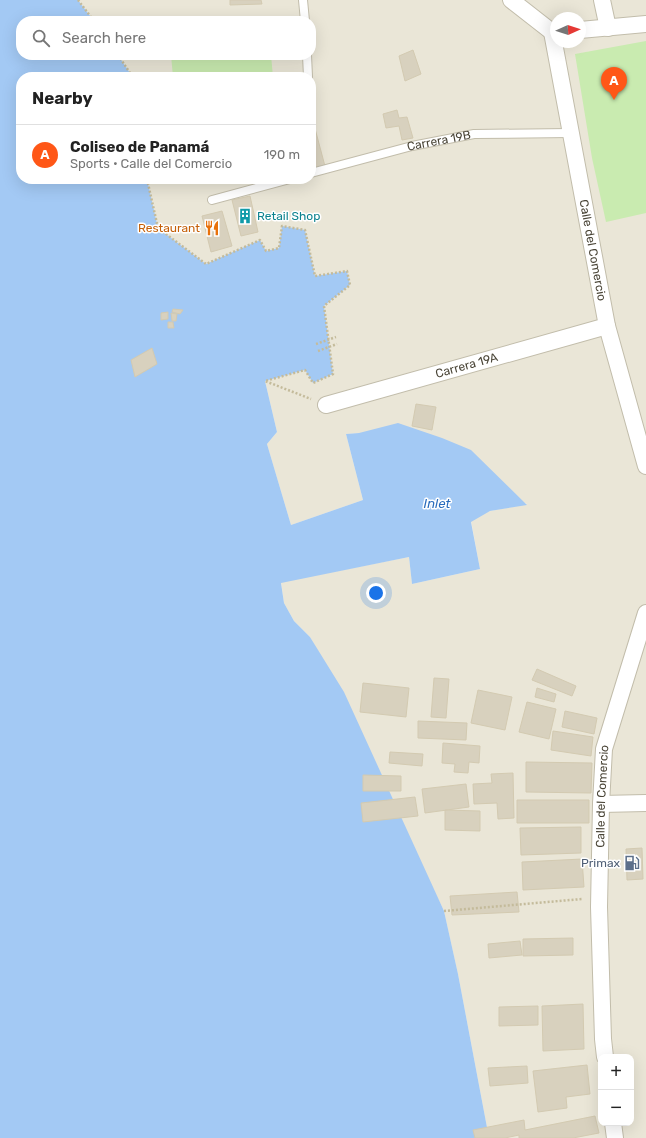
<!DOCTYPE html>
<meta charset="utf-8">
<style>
body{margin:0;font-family:Rubik,sans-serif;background:#f6f6f6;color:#222}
.controls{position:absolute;right:12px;bottom:12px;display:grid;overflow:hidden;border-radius:8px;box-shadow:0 4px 16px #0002}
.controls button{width:36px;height:36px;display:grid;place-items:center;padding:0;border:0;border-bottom:1px solid #e0e0e0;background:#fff;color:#222;font:20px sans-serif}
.compass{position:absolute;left:550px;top:12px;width:36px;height:36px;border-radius:50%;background:#fff;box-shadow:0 4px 16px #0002;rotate:87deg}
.you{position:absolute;left:376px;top:593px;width:14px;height:14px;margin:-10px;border:3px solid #fff;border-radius:50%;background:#1a73e8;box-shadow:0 0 0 6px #1a73e833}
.badge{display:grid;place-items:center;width:26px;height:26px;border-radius:50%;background:#ff5717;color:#fff;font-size:13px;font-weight:700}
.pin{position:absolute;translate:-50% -33px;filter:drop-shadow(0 1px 2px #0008)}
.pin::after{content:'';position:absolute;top:21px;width:14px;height:12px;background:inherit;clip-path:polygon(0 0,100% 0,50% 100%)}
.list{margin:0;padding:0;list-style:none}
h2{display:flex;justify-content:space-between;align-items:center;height:52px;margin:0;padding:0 16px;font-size:17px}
h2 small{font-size:13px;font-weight:400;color:#767676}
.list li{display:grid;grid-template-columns:26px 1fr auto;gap:12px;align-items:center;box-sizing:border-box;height:60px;padding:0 16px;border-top:1px solid #e0e0e0}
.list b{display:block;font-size:15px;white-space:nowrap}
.list p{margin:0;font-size:13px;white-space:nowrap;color:#767676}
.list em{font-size:13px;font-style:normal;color:#767676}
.icon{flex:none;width:22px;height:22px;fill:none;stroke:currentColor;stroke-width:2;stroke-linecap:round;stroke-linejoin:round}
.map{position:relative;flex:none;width:646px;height:1138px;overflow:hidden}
.search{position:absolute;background:#fff;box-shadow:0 4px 16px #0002;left:16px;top:16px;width:300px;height:44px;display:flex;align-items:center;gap:10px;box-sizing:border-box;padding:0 14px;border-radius:16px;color:#767676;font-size:15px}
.panel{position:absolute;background:#fff;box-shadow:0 4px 16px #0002;left:16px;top:72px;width:300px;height:112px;border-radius:16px}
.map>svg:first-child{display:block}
.residential{fill:#eae6d7;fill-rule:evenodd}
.green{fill:#c9ebb0}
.water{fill:#a3c9f4}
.building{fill:#d8d1be;stroke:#d3cab1}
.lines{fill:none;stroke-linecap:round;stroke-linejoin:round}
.service-casing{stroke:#c2bdab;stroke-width:10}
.minor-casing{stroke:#c2bdab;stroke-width:18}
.path{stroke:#c4bb9b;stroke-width:2.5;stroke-dasharray:2 2;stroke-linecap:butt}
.service{stroke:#fff;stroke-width:8}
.minor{stroke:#fff;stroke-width:16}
.labels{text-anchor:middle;stroke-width:3;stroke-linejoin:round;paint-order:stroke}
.street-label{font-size:12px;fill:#4a4537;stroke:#fff}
.culture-label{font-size:12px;fill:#0d838f;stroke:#fff;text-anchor:start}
.food-label{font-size:12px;fill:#c56008;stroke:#fff;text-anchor:end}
.service-label{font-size:12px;fill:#4e5e75;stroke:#fff;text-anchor:end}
.water-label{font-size:13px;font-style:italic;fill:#296cbd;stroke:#fff}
</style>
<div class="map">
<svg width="646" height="1138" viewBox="0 0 646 1138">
<rect width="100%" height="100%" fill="#f5f3e9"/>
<path class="residential" d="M78 0H646V1138H489L458 974 444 911 319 653 310 637 294 621 284 603 281 582 409 557 412 584 480 569 470 515 527 504 359 433 346 434 363 500 291 525 267 444 277 432 265 381 305 370 333 374 324 306 350 285 347 271 315 276 279 248 266 251 260 240 206 264 158 228 147 179H311V77H130V73L118 55H311V21H94ZM556 18H580V42H556ZM601 1057H631V1123H601Z"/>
<path class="green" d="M646 41V213L606 222 592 158 575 54Z
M171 55H271L273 77H173Z"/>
<path class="water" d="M0 0H78L94 21H21V55H118L130 73V77H21V179H147L158 228 206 264 260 240 266 251 279 248 282 226 305 230 315 276 347 271 350 285 324 306 333 374 313 383 305 370 265 381 277 432 267 444 291 525 363 500 346 434 359 433 398 423 442 438 471 450 527 505 490 511 471 522 480 569 412 584 409 557 281 583 284 603 294 621 310 637 344 692 444 911 458 974 489 1138H0Z"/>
<path class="building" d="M230 0H261L262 4 230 5Z
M413 50 421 74 405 81 399 56Z
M397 110 399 118 407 117 413 138 402 140 399 126 386 128 383 114Z
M313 121 326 170 311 174V122Z
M250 196 258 232 241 236 232 200Z
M222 211 232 246 211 252 202 216Z
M173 309 183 310 180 314 172 312Z
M168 312V319L161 320V313Z
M171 313 177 314 176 321H172Z
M168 322H173L174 328H168Z
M152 348 157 364 135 377 131 360Z
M416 404 436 407 432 430 412 426Z
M537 669 576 686 572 696 532 680Z
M434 678 449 679 446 718 431 717Z
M363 683 409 688 406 717 360 712Z
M537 688 556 694 554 702 535 697Z
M478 690 512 697 505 730 471 723Z
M527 702 556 709 549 739 519 732Z
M565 711 597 718 594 734 562 727Z
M418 721 467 723 466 740 418 738Z
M553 731 593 737 591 756 551 750Z
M443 743 480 746 479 763 469 762 468 773 454 772 455 764 442 763Z
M390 752 423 754 422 766 389 763Z
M526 762 592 763 591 793 526 792Z
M513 773 514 818 498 819 497 803 474 804 473 784 492 783 491 774Z
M363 775 401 776V791H363Z
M466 784 469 807 425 813 422 789Z
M415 797 418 816 363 822 361 803Z
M517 800H589V823H517Z
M445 810 480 811V831L445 830Z
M581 827V853L521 855 520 828Z
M642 848 643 879 627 880 626 849Z
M582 859 584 887 523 890 522 862Z
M517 892 519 912 452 915 450 896Z
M573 938V955L523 956V939Z
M520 941 522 955 489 958 488 944Z
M583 1004 584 1049 543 1051 542 1006Z
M538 1006V1025L499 1026V1007Z
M587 1065 590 1094 566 1097 567 1108 538 1112 533 1071Z
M527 1066 528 1083 490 1086 488 1068Z
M595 1116 599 1133 573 1138H519V1135L505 1138H475L473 1130 524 1120 525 1130Z"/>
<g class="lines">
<g class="service-casing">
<g id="service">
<path d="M303 0 305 21"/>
<path d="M307 55 308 77"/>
<path id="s1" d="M311 173 412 146 474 134 570 133"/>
<path d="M212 200 290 179"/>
</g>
</g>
<g class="minor-casing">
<g id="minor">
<path d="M511 0 552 32"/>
<path d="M602 0 608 28"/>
<path d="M580 30 646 24"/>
<path id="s2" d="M552 32 607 326 646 466"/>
<path id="s3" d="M326 405 607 326"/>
<path d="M601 804 646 803"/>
<path id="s4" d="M605 1057 603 1039 599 907 601 804 604 749 646 613"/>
<path d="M613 1123 615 1138"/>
</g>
</g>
<path class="path" d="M78 0 94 21
M118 55 130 73V77
M147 179 158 228 206 264 260 240 266 251 279 248 282 226 305 230 315 276 347 271 350 285 324 306 333 374 313 383 305 370 265 381 311 399
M316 344 336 337
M318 351 337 344
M444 911 582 899"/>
<use href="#service" class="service"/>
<use href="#minor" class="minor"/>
</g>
<defs>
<g id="building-bare" transform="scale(1.2)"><path d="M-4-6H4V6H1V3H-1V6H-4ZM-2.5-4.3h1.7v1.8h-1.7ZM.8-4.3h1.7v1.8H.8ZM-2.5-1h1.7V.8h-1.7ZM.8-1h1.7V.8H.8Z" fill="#0f9aa8" stroke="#fff" stroke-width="2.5" paint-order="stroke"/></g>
<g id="restaurant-bare" transform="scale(1.2)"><path d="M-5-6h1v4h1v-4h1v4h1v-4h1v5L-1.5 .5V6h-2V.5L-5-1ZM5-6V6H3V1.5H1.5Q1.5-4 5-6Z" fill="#e8710a" stroke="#fff" stroke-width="2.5" paint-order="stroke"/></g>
<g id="fuel-bare" transform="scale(1.2)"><path d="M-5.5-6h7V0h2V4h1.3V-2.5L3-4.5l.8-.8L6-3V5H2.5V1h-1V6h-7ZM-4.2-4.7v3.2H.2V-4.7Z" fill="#5c6f8a" stroke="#fff" stroke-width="2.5" paint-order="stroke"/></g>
</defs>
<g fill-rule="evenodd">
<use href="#building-bare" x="245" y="216"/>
<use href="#restaurant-bare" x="212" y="228"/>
<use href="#fuel-bare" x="632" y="863"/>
</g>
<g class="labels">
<g class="street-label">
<text dy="4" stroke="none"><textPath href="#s1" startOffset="132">Carrera 19B</textPath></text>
<text dy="4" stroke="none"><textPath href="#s2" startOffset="222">Calle del Comercio</textPath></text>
<text dy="4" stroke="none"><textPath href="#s3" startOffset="146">Carrera 19A</textPath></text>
<text dy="4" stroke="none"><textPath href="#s4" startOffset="261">Calle del Comercio</textPath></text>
</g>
<g class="culture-label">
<text x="257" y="220">Retail Shop</text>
</g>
<g class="food-label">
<text x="200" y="232">Restaurant</text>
</g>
<g class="service-label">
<text x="620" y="867">Primax</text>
</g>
<g class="water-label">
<text x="437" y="508">Inlet</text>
</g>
</g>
</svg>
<div class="controls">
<button>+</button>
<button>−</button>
</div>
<svg class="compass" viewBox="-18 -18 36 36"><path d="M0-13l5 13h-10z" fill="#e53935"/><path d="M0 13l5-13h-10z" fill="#767676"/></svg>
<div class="you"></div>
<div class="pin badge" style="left:614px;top:100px">A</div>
<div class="search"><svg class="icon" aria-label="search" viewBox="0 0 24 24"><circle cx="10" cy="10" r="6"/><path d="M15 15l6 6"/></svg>Search here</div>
<section class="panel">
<h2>Nearby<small></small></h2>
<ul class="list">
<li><span class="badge">A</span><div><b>Coliseo de Panamá</b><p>Sports · Calle del Comercio</p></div><em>190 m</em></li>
</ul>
</section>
</div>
